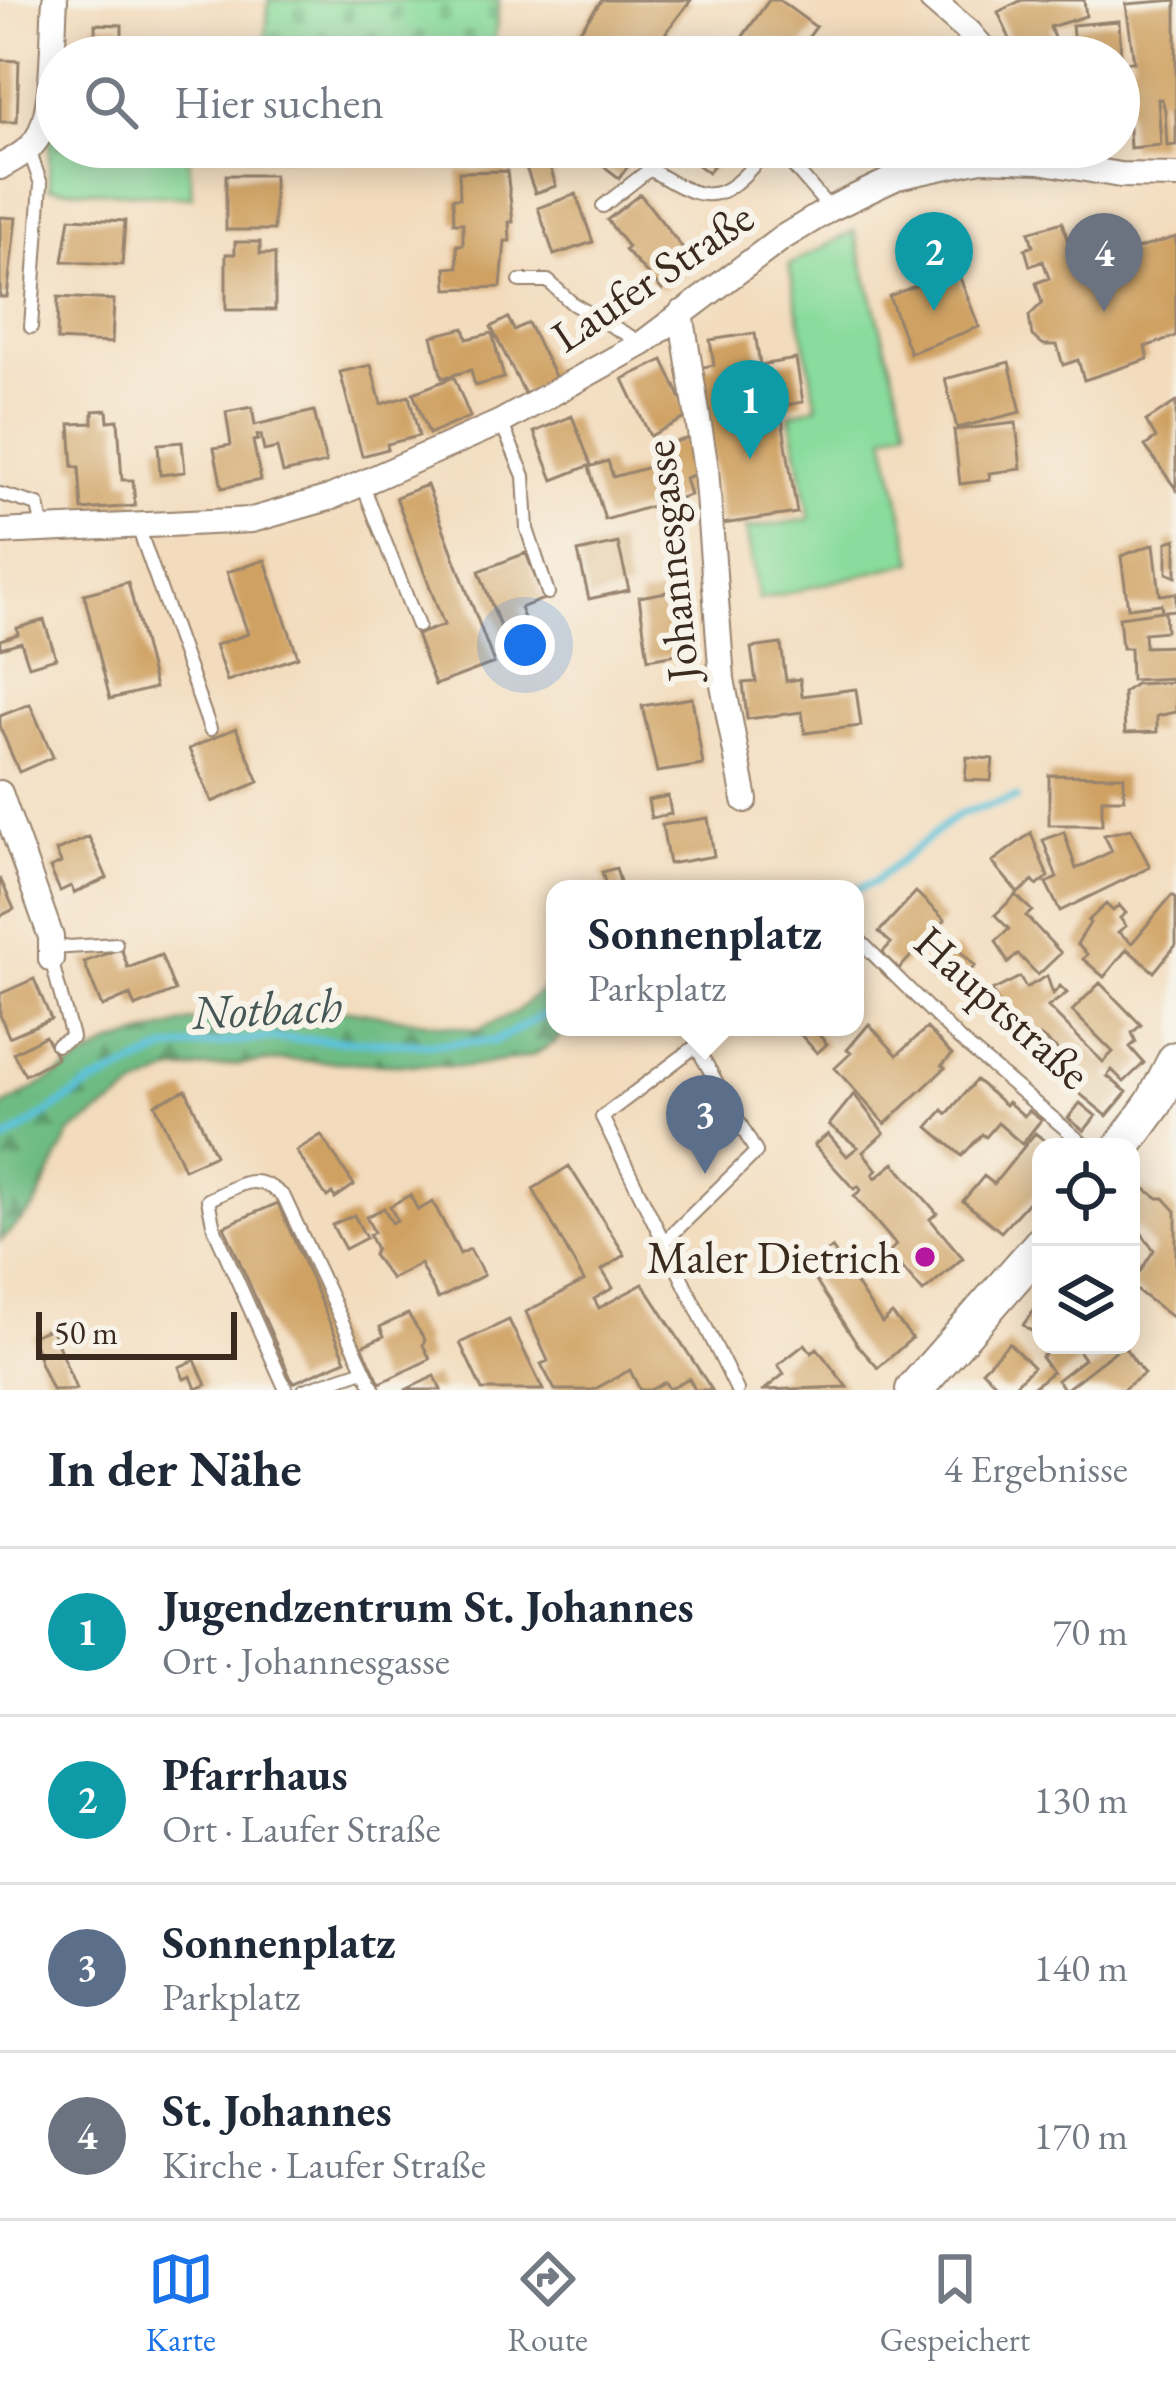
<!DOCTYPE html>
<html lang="de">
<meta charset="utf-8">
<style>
body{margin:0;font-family:"EB Garamond",serif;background:#f2f2f3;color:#1f2937}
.controls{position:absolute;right:36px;bottom:36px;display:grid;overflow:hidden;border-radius:24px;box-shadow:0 6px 30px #0003}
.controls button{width:108px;height:108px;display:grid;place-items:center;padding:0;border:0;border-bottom:3px solid #e0e1e3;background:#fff;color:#1f2937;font:60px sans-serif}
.scale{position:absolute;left:36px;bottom:30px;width:201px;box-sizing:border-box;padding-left:12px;border:6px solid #3b2a1e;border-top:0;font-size:33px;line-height:42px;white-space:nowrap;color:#3b2a1e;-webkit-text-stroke:9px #f7f3e8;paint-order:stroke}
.you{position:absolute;left:525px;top:645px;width:42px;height:42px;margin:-30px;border:9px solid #fff;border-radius:50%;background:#1a73e8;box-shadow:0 0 0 18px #1a73e833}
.badge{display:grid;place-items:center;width:78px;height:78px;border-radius:50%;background:#1a73e8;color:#fff;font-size:39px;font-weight:700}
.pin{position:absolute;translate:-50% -99px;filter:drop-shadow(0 3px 6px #0008)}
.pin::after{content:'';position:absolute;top:63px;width:42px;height:36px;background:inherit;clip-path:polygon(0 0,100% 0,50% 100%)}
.popup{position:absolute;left:546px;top:880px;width:318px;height:156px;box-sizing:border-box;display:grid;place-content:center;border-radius:24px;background:#fff;filter:drop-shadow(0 3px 9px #0005);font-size:39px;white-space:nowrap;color:#747a83}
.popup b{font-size:45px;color:#1f2937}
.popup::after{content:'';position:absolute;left:50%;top:100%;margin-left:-24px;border:24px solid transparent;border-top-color:#fff}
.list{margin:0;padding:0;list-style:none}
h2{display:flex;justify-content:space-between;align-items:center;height:156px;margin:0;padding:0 48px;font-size:51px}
h2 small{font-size:39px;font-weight:400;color:#747a83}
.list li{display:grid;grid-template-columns:78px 1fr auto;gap:36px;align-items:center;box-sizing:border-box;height:168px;padding:0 48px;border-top:3px solid #e0e1e3}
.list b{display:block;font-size:45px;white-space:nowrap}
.list p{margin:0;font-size:39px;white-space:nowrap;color:#747a83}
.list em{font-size:39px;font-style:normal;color:#747a83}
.icon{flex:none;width:66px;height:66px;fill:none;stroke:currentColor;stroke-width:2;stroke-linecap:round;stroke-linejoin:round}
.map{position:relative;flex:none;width:1176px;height:1390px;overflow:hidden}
.search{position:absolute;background:#fff;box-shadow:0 6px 30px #0003;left:36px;right:36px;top:36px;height:132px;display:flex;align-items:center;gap:30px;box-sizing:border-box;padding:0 42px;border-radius:66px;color:#747a83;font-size:45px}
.sheet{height:828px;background:#fff}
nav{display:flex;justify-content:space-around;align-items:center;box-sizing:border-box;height:168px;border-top:3px solid #e0e1e3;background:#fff;font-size:33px;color:#747a83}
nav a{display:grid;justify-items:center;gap:6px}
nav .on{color:#1a73e8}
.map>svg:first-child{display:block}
.green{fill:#89dc9d;stroke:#62835e;stroke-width:3}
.forest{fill:url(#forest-firs);stroke:#547351;stroke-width:3}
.cemetery{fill:url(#cemetery-stones);stroke:#62835e;stroke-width:3}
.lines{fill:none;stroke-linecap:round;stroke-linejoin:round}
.stream{stroke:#5bc1d8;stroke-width:8}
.building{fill:#cfa162}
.lane-casing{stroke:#97836e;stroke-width:16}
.street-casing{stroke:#97836e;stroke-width:28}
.secondary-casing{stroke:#97836e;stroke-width:40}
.lane{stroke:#fff;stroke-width:12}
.street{stroke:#fff;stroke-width:24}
.secondary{stroke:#fff;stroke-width:36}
.poi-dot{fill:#b5179e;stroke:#f7f3e8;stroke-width:4.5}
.labels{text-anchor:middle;stroke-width:12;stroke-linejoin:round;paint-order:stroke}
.street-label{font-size:45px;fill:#3b2a1e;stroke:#f7f3e8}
.poi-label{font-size:45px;fill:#3b2a1e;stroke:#f7f3e8;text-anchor:end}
.water-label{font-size:48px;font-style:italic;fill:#455756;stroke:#f7f3e8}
</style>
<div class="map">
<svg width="1176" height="1390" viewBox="0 0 1176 1390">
<defs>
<pattern id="forest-firs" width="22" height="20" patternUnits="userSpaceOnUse" patternTransform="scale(3)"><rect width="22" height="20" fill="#6ebc84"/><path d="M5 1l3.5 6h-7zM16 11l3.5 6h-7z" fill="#5c996b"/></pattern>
<pattern id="cemetery-stones" width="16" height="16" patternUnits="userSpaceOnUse" patternTransform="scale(3)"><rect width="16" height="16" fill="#89dc9d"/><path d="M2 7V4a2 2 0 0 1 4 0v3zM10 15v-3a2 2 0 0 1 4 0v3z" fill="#77bd87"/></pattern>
</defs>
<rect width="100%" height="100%" fill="#f7f3e8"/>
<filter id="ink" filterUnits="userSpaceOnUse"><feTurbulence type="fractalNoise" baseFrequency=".00833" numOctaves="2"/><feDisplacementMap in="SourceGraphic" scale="24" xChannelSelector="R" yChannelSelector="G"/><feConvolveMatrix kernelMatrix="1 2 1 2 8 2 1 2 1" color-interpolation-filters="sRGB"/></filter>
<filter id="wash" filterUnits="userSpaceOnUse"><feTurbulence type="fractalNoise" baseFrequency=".004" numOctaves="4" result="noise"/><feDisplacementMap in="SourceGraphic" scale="48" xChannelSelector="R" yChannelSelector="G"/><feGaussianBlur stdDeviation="2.7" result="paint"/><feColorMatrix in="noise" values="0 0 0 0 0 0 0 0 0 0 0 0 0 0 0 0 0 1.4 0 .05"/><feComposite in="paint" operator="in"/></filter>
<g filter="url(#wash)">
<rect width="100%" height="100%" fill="#f3dcbd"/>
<path class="green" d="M57 123V147H188L192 197 49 188 50 135Z
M854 231 908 426 885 436 914 562 759 600 746 529 810 519 790 414 817 406 789 265Z"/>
<path class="forest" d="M555 979V1027H568L554 1043 531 1056 468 1067 284 1060 174 1071 139 1087 70 1133 35 1207 0 1241V1108L112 1044 191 1021 349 1010 477 1030 516 1012Z"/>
<path class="cemetery" d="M269 0H499L493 57H264Z
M254 147H484L483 153 253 155Z"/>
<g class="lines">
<path class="stream" d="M855 890 874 882 959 814 1016 798
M0 1144 85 1088 169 1049 268 1038 432 1044 495 1041 555 1009"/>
</g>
<g id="blocks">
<path class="building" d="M602 0H691L647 57H560Z
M769 0H779L816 27 794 57H728Z
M1022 0H1084L1086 16 1050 27 1061 57H1018L998 12Z
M1176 0V145L1167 146 1165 110 1162 99H1158L1161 145 1130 148 1125 62H1134L1126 4Z
M1119 21 1121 57H1075L1072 25Z
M95 24 122 25V39L157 41 156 57H96Z
M524 37 550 57H527L516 49Z
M0 60 19 61 17 122H0Z
M614 147H643L619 178 601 164Z
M673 147H727L708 173Z
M533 155 537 167 549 163 556 186 535 193 523 159Z
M507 171 513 222H509L510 241H505L501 287 447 289 446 268 458 267 457 245H463V223H454L453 198H460L459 172Z
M226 175H274V230H226Z
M576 194 593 242 554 255 538 208Z
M640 194 696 265 662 290 625 250 628 247 607 220Z
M0 217 16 218 7 297H0Z
M70 218 125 221 122 265 63 261Z
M1062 222 1071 252 1111 238 1117 255 1176 237V336L1145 347 1148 359 1084 380 1078 360 1063 365 1057 345H1044L1032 336 1029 316 1042 303 1036 283 1049 278 1043 261 1030 266 1025 249 1033 246 1029 232Z
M235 242H260V254H275V310H226V254H235Z
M957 270 979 327 910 353 889 296Z
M58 297 114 300 112 343 57 340Z
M508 318 514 330 528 323 556 378 525 394 491 327Z
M464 328 467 339 492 333 504 378 475 386 471 370 442 378 432 336Z
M755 333 760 365 796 359 803 402 780 406 797 513 722 524 698 368 714 365 710 340Z
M663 360 689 416 650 436 623 379Z
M1009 362 1021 412 957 428 945 379Z
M371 365 381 404 409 396 419 436 387 444 388 449 362 456 340 372Z
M454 377 470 417 429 434 413 393Z
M1176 402V489L1145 446 1156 438 1146 421Z
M252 407 255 425 314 411 326 463 283 473 277 448 264 451 261 435H257L258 440 253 441 261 480 222 488 214 448 231 445 226 412Z
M107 410 108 421 118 420 122 480H133L135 506 82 510 79 467H73L70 424 93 423V411Z
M572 416 591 465 553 480 534 432Z
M1016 423 1021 469 989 473 990 480 960 484 954 430Z
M689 438 699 473 685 478 690 495 605 520 589 467 608 461 613 477 661 464 656 447Z
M182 442 185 472 160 475 158 444Z
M427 485 494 663 435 685 416 635 444 625 396 497Z
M1176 539V577L1167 573V542Z
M618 543 629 590 589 599 578 552Z
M1154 544 1160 595 1176 593V610L1165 611 1166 631 1144 633 1145 647 1176 646V678L1131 680 1130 648H1122L1119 617 1162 611 1161 604 1128 608 1121 556Z
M526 553 544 599 520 608 531 636 507 645 479 571Z
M265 560 298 657 227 681 215 645 248 634 227 572Z
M128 582 155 688 110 699 84 594Z
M684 589 694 651 648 659 639 597Z
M44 620 56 658 29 666 21 642 0 648V640L18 634 17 628Z
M781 644 786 681 800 679 802 696 856 689 861 726 805 733 802 712 747 719 743 683 756 682 751 648Z
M1176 682V712L1157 716V732L1125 733 1123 693 1135 684Z
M692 698 703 765 657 772 642 706Z
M30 704 53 757 19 772 0 727V716Z
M236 728 259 782 212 802 189 749Z
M967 757 993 759 991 781 965 780Z
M1049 775 1124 776V799H1102V825H1049Z
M668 796 671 814 651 818 648 800Z
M708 818 714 856 669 864 662 825Z
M1131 829 1150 867 1060 911 1046 883 1057 878 1043 840 1064 832 1076 869 1112 851 1104 835Z
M1031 833 1048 877 1037 886 1033 881 1018 893 992 862Z
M89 837 107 878 74 893 71 886 60 891 50 868 61 863 56 851Z
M616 868 622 889H607L602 872Z
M0 878 14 909 0 916Z
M916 892 945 920 899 969 882 953 891 943 879 932Z
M1016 895 1032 911 1026 916 1061 953 1038 975 1018 954 1008 963 996 941 1009 929 995 915Z
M1172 895 1176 898V945L1154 972 1127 949 1104 977 1083 959 1087 954 1077 944 1090 923 1088 921 1106 904 1113 911 1119 905 1126 913 1120 918 1126 926 1118 932 1132 943Z
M956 947 975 966 950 991 931 972Z
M121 948 128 968 161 955 175 991 135 1007 130 995 102 1007 84 962Z
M1047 976 1053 994 1060 986 1067 993 1048 1007 1103 1062 1113 1052 1072 1011 1100 983 1141 1025 1132 1033 1136 1042 1130 1047 1144 1063 1124 1082 1112 1070 1107 1076 1127 1092 1107 1116 1046 1066 1059 1051 1040 1036 1030 1048 1010 1029 992 991 1020 977 1026 988Z
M34 979 51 1019 9 1037 0 1015V994Z
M869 1024 897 1055 927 1028 952 1055 942 1065 945 1068 885 1124 835 1068 851 1053 847 1050Z
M794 1027H812L827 1044 817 1053Z
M45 1036 57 1058 25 1075 13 1053Z
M976 1080 1005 1105 1008 1102 1024 1116 1029 1111 1041 1120 1022 1144 998 1123 986 1137 982 1134 962 1156 928 1127 943 1110 947 1114Z
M186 1090 215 1155 184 1169 155 1104Z
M854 1094 884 1133 863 1152 877 1170 873 1174 876 1178 894 1163 937 1213 930 1219 963 1258 923 1292 889 1252 896 1245 854 1196 861 1190 858 1186 854 1189 814 1145 828 1134 847 1156 858 1147 829 1125Z
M1080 1103 1096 1116 1084 1131 1068 1118Z
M1035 1133 1053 1147H1041V1188L1001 1232 963 1201 984 1176 994 1184Z
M321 1135 354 1185 335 1198 332 1193 327 1197 296 1151Z
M569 1166 625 1255 602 1270 613 1288 594 1299 599 1308 643 1284 712 1390H695L689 1378 669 1389 665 1382 650 1390H640L630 1370 593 1390H555L541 1364 548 1361 526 1312 584 1281 533 1189Z
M1131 1179 1158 1198H1164L1176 1211V1311L1172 1317 1131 1286 1154 1250 1137 1227 1131 1235Z
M410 1195 418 1210 433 1202 460 1254 470 1249 484 1275 438 1299 420 1264 391 1279 373 1255 376 1249 369 1235 374 1232 366 1217 384 1208 392 1223 397 1220 390 1206Z
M278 1203 346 1360 293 1383 224 1226Z
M354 1215 366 1238 345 1249 332 1225Z
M832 1248 882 1323 892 1314 912 1338 878 1368 857 1344 806 1266Z
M1041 1301V1338L1023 1325Z
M408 1314 425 1340 423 1345 430 1359 380 1383 362 1346 384 1336 380 1327Z
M509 1320 543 1390H482L460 1343Z
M51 1328 76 1389 73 1390H52L40 1362 32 1336Z
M1009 1343 1033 1367 1010 1390H1002L982 1370Z
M805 1344 812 1353 817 1348 847 1387 764 1390 784 1374 778 1365Z
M1050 1345H1074L1084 1359 1057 1380 1065 1390 1123 1345 1144 1374 1122 1390H1030L1052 1372 1041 1357 1054 1348Z
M195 1360 206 1385 196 1389 191 1376 184 1379 179 1367Z
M435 1376 441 1390H405Z"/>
</g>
</g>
<g filter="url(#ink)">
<use href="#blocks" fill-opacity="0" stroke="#97836e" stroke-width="3"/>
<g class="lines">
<g class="lane-casing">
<path id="lane" d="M777 147 830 209
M29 150 41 184 31 327
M603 206 650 169C713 210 724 200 770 147
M520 281H548L573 304 642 343
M501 422 524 476 527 529 548 593
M362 483 418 626
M0 494 38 505 43 529
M138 527 210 729
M855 936 960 1040 1087 1147
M52 948 116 944
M51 959 72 1037 57 1045
M662 1244 756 1152 696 1046 602 1117 737 1390
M286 1390 214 1228 208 1200C241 1185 254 1170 284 1197L374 1390
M304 1390 364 1370"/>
</g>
<g class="street-casing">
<path id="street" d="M932 0 969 32 990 57
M0 167C14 159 30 151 38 137 55 106 52 36 55 0
M681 313 706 469 722 679 745 800
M0 532 252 520 329 498 501 422 643 343 782 238 830 209 897 177 981 159 1039 161 1120 175 1176 176
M0 793 51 937V959"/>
</g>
<g class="secondary-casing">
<path id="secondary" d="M1122 1147 1154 1103 1176 1060
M914 1390 1041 1245"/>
</g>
<use href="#lane" class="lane"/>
<use href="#street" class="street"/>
<use href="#secondary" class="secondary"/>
</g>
</g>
<circle class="poi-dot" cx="925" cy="1257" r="12"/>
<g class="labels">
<g class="street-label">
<text transform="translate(652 276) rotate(-34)" y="16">Laufer Straße</text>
<text transform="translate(670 561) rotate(-96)" y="16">Johannesgasse</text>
<text transform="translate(1003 1007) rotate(42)" y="16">Hauptstraße</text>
</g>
<g class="poi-label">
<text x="901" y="1273">Maler Dietrich</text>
</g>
<g class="water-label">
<text transform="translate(267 1008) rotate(-3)" y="17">Notbach</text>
</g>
</g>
</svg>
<div class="controls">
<button><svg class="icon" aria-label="locate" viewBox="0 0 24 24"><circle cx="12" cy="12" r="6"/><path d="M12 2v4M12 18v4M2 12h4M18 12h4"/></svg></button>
<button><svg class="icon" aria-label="layers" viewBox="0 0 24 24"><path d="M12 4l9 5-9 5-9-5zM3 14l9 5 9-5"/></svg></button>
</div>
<div class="scale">50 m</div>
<div class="you"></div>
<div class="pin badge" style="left:750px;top:459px;background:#0f9aa8">1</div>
<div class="pin badge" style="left:934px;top:311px;background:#0f9aa8">2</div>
<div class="pin badge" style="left:705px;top:1174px;background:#5c6f8a">3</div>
<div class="popup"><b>Sonnenplatz</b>Parkplatz</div>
<div class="pin badge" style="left:1104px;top:312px;background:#6b7280">4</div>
<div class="search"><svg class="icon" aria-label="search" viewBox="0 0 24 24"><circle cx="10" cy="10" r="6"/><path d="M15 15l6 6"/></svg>Hier suchen</div>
</div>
<section class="sheet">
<h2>In der Nähe<small>4 Ergebnisse</small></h2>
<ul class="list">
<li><span class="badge" style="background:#0f9aa8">1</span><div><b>Jugendzentrum St. Johannes</b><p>Ort · Johannesgasse</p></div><em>70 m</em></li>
<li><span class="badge" style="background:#0f9aa8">2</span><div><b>Pfarrhaus</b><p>Ort · Laufer Straße</p></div><em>130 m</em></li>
<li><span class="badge" style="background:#5c6f8a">3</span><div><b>Sonnenplatz</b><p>Parkplatz</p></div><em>140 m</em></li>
<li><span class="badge" style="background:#6b7280">4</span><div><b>St. Johannes</b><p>Kirche · Laufer Straße</p></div><em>170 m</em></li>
</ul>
</section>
<nav>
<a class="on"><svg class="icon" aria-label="map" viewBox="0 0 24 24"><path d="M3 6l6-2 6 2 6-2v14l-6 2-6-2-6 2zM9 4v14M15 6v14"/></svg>Karte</a>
<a><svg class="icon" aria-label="directions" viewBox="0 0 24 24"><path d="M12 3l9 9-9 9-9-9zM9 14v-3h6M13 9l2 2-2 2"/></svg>Route</a>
<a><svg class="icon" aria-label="saved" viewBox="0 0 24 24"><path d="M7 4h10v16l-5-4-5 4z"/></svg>Gespeichert</a>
</nav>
